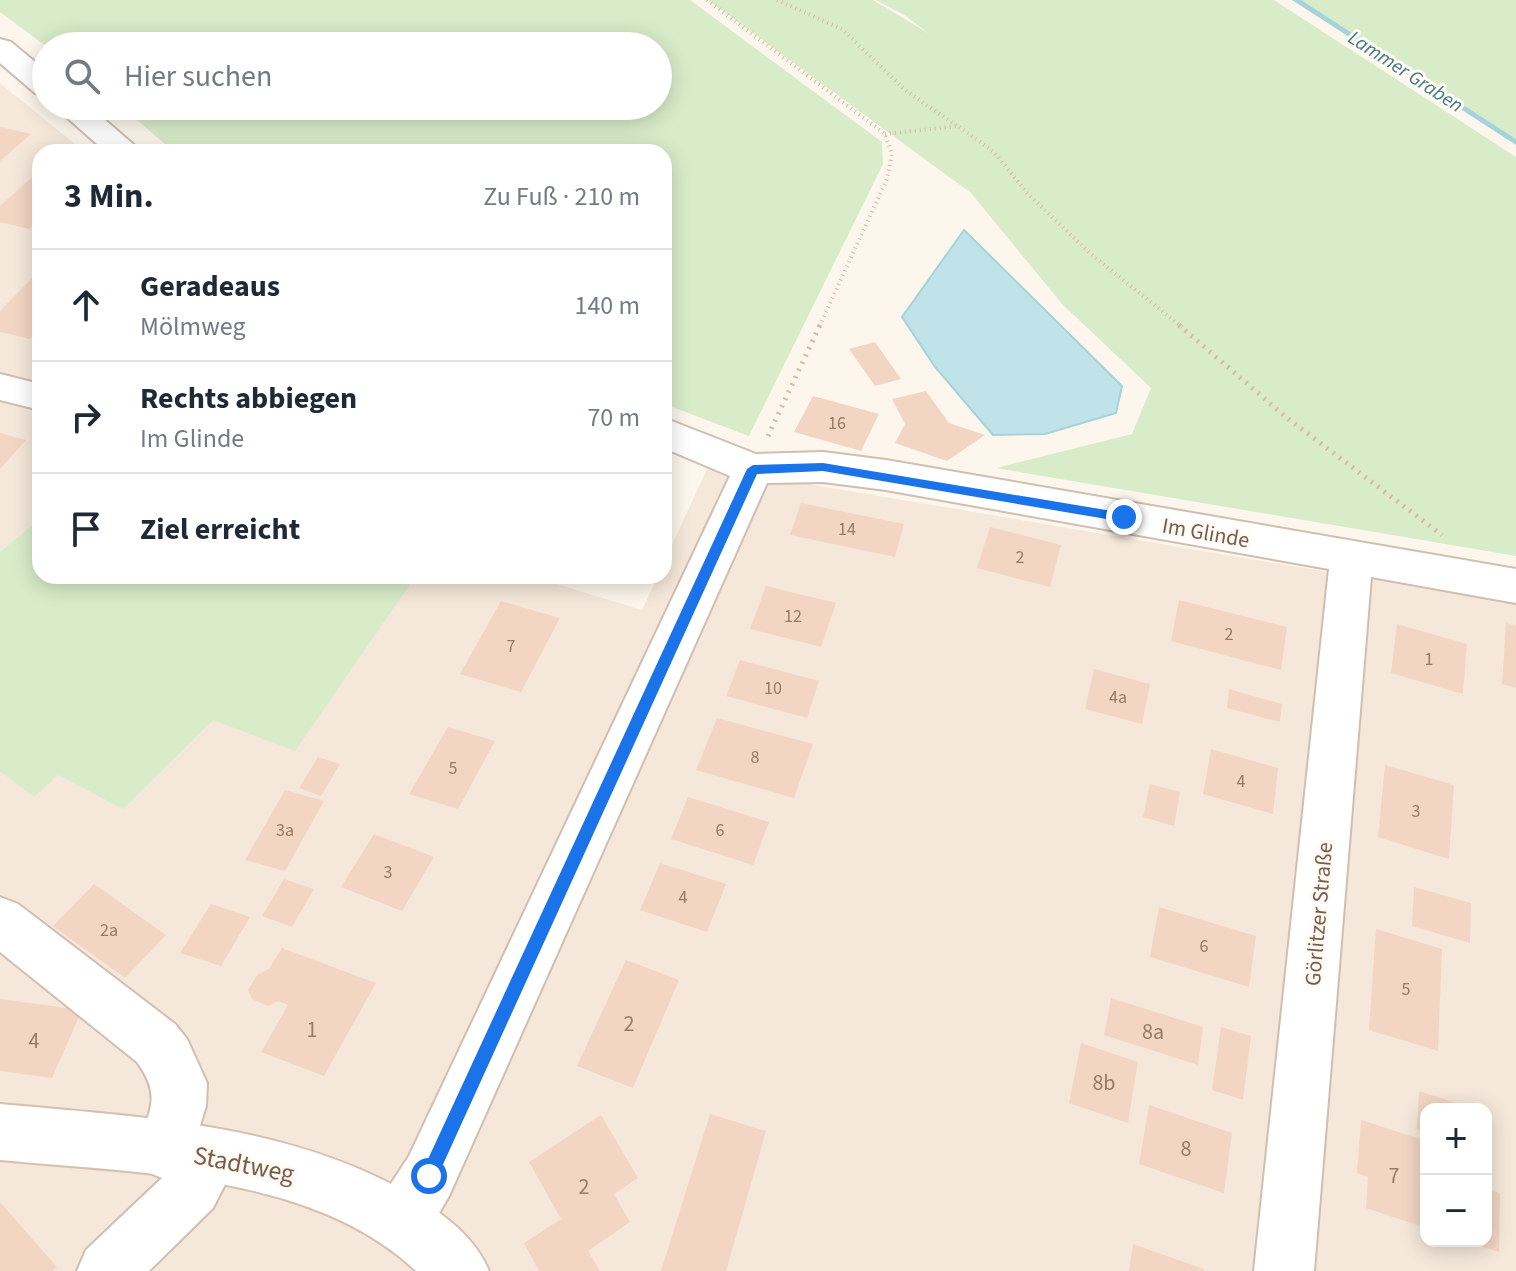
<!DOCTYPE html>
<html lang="de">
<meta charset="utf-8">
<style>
body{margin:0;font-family:"Source Sans 3",sans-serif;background:#f2f2f3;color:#1f2937}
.controls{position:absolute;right:24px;bottom:24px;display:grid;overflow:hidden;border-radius:16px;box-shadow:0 4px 20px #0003}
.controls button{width:72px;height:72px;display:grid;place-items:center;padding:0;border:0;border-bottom:2px solid #e0e1e3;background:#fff;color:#1f2937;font:40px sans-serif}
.stop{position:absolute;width:24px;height:24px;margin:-18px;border:6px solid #1a73e8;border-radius:50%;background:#fff}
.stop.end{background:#1a73e8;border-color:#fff;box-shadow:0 2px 8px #0008}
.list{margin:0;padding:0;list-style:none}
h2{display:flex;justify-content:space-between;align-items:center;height:104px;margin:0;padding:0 32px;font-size:34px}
h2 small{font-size:26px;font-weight:400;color:#747a83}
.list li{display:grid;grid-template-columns:52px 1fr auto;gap:24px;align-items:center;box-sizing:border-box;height:112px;padding:0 32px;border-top:2px solid #e0e1e3}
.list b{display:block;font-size:30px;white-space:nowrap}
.list p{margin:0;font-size:26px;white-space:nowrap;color:#747a83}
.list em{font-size:26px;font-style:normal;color:#747a83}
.icon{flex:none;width:44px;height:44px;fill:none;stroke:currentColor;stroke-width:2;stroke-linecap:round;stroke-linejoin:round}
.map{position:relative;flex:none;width:1516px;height:1271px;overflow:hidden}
.search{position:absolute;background:#fff;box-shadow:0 4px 20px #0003;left:32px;top:32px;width:640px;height:88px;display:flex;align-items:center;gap:20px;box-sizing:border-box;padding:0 28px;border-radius:44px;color:#747a83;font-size:30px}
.panel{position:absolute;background:#fff;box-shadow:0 4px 20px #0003;left:32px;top:144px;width:640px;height:440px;border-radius:24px}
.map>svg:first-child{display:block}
.residential{fill:#f5e8da;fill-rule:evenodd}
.green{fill:#d8ecc9}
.water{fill:#bfe3e8;stroke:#a5d3da;stroke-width:2}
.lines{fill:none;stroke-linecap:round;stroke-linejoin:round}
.stream{fill:#a5d3da;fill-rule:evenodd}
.building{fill:#f3d5c3}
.street-casing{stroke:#d1beb0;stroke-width:4}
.secondary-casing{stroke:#d6c0b0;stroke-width:4}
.path-far1{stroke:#d9b8a5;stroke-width:4;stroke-dasharray:1 4;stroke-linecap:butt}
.path{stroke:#d9b8a5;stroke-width:5;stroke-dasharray:2 6;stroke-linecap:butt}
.street{fill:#fff;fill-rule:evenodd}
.secondary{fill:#fff;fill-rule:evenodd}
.route{fill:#1a73e8}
.labels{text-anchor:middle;stroke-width:6;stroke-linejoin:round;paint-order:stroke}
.number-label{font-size:18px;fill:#987a6a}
.far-water-label{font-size:20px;font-style:italic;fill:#437c86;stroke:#fffaf3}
.street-label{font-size:22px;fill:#7a5c4d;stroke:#fffaf3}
.near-number-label{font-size:22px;fill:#987a6a}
.near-street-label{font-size:26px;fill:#7a5c4d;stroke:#fffaf3}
</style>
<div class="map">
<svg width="1516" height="1271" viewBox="0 0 1516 1271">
<rect width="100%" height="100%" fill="#fdf6ec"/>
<path class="residential" d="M0 83 85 152H40V576H531L642 610 658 576H664V562L708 467 1516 604V1271H0ZM1426 1109H1486V1241H1426Z"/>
<path class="green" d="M0 0H690L882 142 883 164 749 436 664 404V152H174L121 106H658V46H46L0 12Z
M708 0H873L928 33 906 16 876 0H1274L1516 157V556L996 468 1132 434 1151 388 1062 304 971 193Z
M1300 0H1516V139Z
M40 519V576L415 577 295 751 213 720 123 809 58 775 34 797 0 771V552Z"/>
<path class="water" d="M964 230 1122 386 1116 413 1045 434 993 435 935 367 902 317Z"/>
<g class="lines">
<path class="stream" d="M1292 0H1301L1516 139V145Z"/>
</g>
<path class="building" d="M0 127 31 134 0 161Z
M40 170V219L29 229 0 222V206Z
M40 270V328L30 339 0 332V311Z
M875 342 901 379 875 386 849 349Z
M926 391 949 423 985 435 947 461 895 443 905 424 892 399Z
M813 396 879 414 861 451 794 432Z
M0 433 26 440 0 469Z
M801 503 904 524 895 557 790 535Z
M990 527 1061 545 1050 587 977 568Z
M766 586 836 603 821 647 750 629Z
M1179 600 1287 627 1281 670 1171 641Z
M501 601 560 618 521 692 460 674Z
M1506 623 1516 626V688L1502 684Z
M1397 624 1467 644 1463 694 1391 673Z
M740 660 819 681 807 718 726 696Z
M1094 669 1150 684 1142 724 1085 709Z
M1229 689 1282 704 1280 722 1227 708Z
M717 718 813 744 794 798 696 770Z
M448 727 495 741 458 809 409 794Z
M1211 749 1278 768 1273 814 1203 794Z
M318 757 340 764 321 796 299 788Z
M1385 765 1454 785 1449 859 1378 837Z
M1150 784 1180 792 1174 826 1143 817Z
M285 790 324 801 285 871 245 860Z
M688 797 769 822 753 865 671 839Z
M374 834 434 857 402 911 341 887Z
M660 863 726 884 707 932 640 910Z
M284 879 314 889 292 927 262 916Z
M94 884 166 935 125 978 53 926Z
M1414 887 1471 903 1470 943 1412 926Z
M211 904 250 917 221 966 180 953Z
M1159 907 1256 936 1249 987 1150 957Z
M1376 929 1442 949 1438 1051 1369 1030Z
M282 948 376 983 324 1076 261 1052 288 1005 279 1001 268 1006 252 999 248 990 257 975 269 969Z
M626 960 679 980 633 1088 577 1066Z
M1111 998 1203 1027 1198 1065 1104 1035Z
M0 999 82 1010 52 1078 0 1071Z
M1221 1027 1251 1036 1243 1100 1212 1090Z
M1081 1043 1138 1062 1128 1123 1069 1103Z
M1419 1091 1472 1108 1471 1109H1426V1131L1417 1129Z
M1149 1105 1232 1133 1224 1193 1139 1164Z
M710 1114 766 1131 726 1271H661Z
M601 1115 638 1178 614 1194 630 1222 588 1251 600 1271H539L524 1243 561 1219 529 1162Z
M1361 1120 1426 1141V1228L1366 1208 1368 1177 1357 1173Z
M1486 1189 1500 1193 1499 1252 1468 1242 1486 1241Z
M0 1202 57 1267 53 1271H0Z
M1133 1244 1204 1269V1271H1129Z"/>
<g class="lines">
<g class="street-casing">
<path id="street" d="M0 39 11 42 46 71V95L35 93 0 63Z
M54 106H89L142 152H106Z
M0 374 40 384V410L0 400Z
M664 418 756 454 823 452 886 460 1516 569V603L1371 577 1314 1271H1254L1329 569 886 490 823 482 767 483 449 1196 423 1241 402 1249 381 1241 373 1220 381 1199 409 1156 730 476 664 448Z
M0 897 18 904 175 1024 187 1039 207 1083 206 1106 197 1135 211 1129 231 1137 239 1157 213 1208 149 1271H77L86 1250 162 1178 143 1170 135 1150C149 1113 163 1097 137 1062L0 952Z"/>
</g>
<g class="secondary-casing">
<path id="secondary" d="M0 1104C140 1117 288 1123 413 1196 444 1214 475 1237 489 1271H416C313 1173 134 1173 0 1160Z"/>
</g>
<path class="path-far1" d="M707 0 885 134 892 154 887 179 819 327
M777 0 842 29 905 90 957 126
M885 134 958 126 994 152 1028 194 1092 255 1182 327"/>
<path class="path" d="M1179 325 1287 418 1442 535
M768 436 820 325"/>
<use href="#street" class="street"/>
<use href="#secondary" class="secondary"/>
</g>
<path class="route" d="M823 463 1124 513 1130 517 1124 522 823 471 757 474 435 1182 429 1184 423 1182 421 1176 423 1170 747 469 753 465Z"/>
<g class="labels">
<g class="number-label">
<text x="837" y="429">16</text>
<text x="847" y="535">14</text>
<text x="1020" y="563">2</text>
<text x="793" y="622">12</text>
<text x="1229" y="640">2</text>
<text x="511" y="652">7</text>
<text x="1429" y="665">1</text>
<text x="773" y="694">10</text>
<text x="1118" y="703">4a</text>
<text x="755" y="763">8</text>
<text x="453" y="774">5</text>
<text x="1241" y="787">4</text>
<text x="1416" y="817">3</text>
<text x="285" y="836">3a</text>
<text x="720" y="836">6</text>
<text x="388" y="878">3</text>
<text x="683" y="903">4</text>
<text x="109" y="936">2a</text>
<text x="1204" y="952">6</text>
<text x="1406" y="995">5</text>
</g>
<g class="far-water-label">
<text transform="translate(1406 71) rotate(33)" y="7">Lammer Graben</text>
</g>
<g class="street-label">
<text transform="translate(1206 532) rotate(10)" y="8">Im Glinde</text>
<text transform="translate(1318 914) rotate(-85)" y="8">Görlitzer Straße</text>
</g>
<g class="near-number-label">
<text x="629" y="1031">2</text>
<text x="312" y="1037">1</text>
<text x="1153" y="1039">8a</text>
<text x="34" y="1048">4</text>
<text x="1104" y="1090">8b</text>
<text x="1186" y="1156">8</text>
<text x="1394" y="1183">7</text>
<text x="584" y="1194">2</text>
</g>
<g class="near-street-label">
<text transform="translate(244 1164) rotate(11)" y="9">Stadtweg</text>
</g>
</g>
</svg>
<div class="controls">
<button>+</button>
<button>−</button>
</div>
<div class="stop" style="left:429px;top:1176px"></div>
<div class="stop end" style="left:1124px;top:517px"></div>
<div class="search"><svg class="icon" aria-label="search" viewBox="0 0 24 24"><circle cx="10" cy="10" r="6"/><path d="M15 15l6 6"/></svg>Hier suchen</div>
<section class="panel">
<h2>3 Min.<small>Zu Fuß · 210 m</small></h2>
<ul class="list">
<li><svg class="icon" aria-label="ahead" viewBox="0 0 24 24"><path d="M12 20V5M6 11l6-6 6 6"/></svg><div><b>Geradeaus</b><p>Mölmweg</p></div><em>140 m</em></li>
<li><svg class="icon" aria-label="right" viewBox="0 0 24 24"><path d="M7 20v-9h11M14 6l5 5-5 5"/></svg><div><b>Rechts abbiegen</b><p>Im Glinde</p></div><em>70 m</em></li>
<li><svg class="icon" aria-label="arrive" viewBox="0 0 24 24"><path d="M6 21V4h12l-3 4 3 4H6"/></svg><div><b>Ziel erreicht</b></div></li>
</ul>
</section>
</div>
